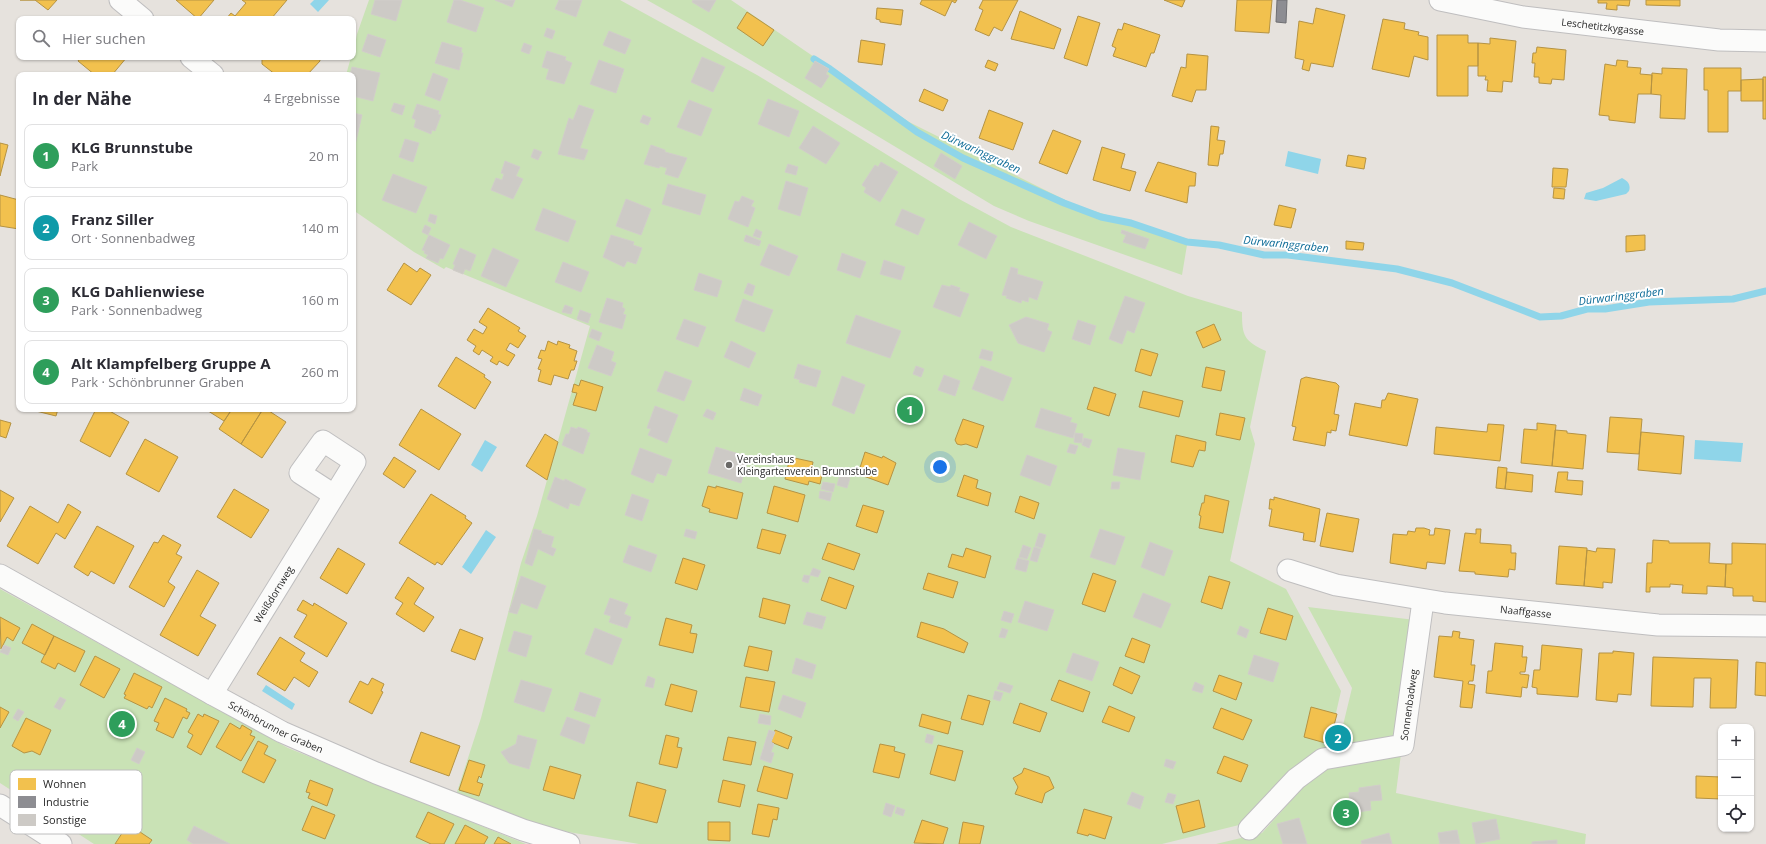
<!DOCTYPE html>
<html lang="de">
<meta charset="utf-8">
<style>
body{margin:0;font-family:"Open Sans",sans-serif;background:#f7f7f7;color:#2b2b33}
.controls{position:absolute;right:12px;bottom:12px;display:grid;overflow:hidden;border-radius:8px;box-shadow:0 1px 3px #0004}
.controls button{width:36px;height:36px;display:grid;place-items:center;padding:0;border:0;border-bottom:1px solid #e1e1e2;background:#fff;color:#2b2b33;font:20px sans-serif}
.you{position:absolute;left:940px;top:467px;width:14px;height:14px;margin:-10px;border:3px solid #fff;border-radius:50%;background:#1a73e8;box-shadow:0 0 0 6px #1a73e833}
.badge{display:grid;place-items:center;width:26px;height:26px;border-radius:50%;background:#7c3aed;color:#fff;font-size:13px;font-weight:700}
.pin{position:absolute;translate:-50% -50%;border:2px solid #fff;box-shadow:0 1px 4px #0006}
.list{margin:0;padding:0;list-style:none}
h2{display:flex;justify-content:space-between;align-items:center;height:52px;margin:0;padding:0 16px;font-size:17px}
h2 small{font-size:13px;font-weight:400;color:#7c7c81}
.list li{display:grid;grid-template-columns:26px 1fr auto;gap:12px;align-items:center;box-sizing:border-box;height:64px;margin:0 8px 8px;padding:0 8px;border:1px solid #e1e1e2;border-radius:8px}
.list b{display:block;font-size:15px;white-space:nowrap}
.list p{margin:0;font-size:13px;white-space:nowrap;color:#7c7c81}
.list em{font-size:13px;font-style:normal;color:#7c7c81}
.icon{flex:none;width:22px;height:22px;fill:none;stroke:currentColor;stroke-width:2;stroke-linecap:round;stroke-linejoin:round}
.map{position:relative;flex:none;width:1766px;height:844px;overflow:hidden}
.search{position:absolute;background:#fff;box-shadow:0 1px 3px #0004;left:16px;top:16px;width:340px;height:44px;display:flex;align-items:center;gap:10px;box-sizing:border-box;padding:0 14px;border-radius:8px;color:#7c7c81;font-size:15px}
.panel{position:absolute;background:#fff;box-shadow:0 1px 3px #0004;left:16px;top:72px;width:340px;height:340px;border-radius:8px}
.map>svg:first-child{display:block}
.green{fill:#c9e2b5}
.water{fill:#8fd5e9}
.homes{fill:#f2c14e;stroke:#b59343}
.industry{fill:#8d8d92;stroke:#6f6f72}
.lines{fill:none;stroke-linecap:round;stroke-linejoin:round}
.stream{stroke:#8fd5e9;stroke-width:7}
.building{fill:#cdcac6;stroke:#d1cec9}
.street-casing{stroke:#bfbebf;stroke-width:23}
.street{stroke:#fbfbfa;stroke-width:21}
.poi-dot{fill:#6a6967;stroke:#fff;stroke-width:1.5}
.labels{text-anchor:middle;stroke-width:4;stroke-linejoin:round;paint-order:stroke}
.street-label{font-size:10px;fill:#282828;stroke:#fff}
.poi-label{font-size:10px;fill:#282828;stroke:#fff;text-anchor:start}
.water-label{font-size:11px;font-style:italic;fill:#0c6b97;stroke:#fff}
.key{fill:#fff;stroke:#bebebe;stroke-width:1}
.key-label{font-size:11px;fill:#282828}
</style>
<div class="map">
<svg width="1766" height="844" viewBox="0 0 1766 844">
<rect width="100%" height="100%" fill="#e6e2dd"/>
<path class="green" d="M369 0H620L757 75 959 199 1011 227 1188 296 1242 312C1242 336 1244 341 1266 351L1250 427 1255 444 1230 561 1286 589 1341 691 1328 748 1239 825 1162 844H639L521 824 455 798 481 718 521 563 537 516 590 326 446 267 444 269 414 252 353 210V75H346L351 57H353L357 34Z
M647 0H731L909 122 1077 206 1188 239 1182 275 1029 221 994 206 704 32Z
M0 589 288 748 526 844H94L0 783Z
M1308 607 1415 620 1398 735 1338 746 1352 688Z
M1401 754 1396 793 1586 834 1585 844H1216L1262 833 1324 764Z"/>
<path class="water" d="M314 0H329L318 12 310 4Z
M1288 151 1321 159 1318 174 1285 166Z
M1622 178C1628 181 1631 185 1629 191L1626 194 1596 201 1584 199 1586 193 1603 188Z
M485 440 497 447 482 472 471 465Z
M1695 440 1743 443 1741 462 1694 459Z
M486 530 496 537 471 574 462 567Z
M266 685 295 704 292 710 262 691Z"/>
<path class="homes" d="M20 0H57L48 10 35 0Z
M176 0H214L198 19Z
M242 0H287L271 19H226L231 13 235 16 246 3Z
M922 0H957L955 3 952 1 945 16 920 4Z
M983 0H1018L1002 31 994 27 989 36 975 30 983 10 979 8Z
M1164 0H1185L1182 7Z
M1237 0H1272L1269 33 1235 31Z
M1598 0H1630L1629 6 1617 5V10L1606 9 1607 3H1598Z
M1646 0H1680V6L1646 5Z
M877 8 903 10 901 25 880 22V20L876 19Z
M1316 8 1345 15 1333 67 1311 63 1309 71 1302 69 1304 60 1295 58 1299 21 1313 24Z
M1020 11 1061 29 1054 49 1011 39Z
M747 12 774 30 763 46 737 28Z
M1078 16 1100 23 1087 66 1064 58Z
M1383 19 1405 23 1404 29 1419 32 1418 35 1428 37V60L1414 56 1409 77 1372 69Z
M1124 23 1160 35 1154 53H1151L1146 67 1113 56 1116 48 1112 46 1118 29 1122 30Z
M1437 35H1468V43H1478V66H1468V96H1437Z
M1490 38 1516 41 1512 82 1503 81 1502 92 1487 91 1488 80H1485L1486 76H1478V43L1490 44Z
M861 40 885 44 882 65 858 62Z
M1537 47 1566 50 1564 80 1552 79 1551 84 1539 83V77H1534L1535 63H1532L1533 53H1536Z
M1187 54 1208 56 1206 90H1196L1192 102 1172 96 1181 67 1186 68Z
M81 57H127L112 75H95L78 61Z
M262 57H319L320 61 307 75H276L262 64Z
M988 60 998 64 995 71 985 67Z
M1617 60 1628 61 1627 67 1641 68 1640 74 1652 75 1651 94H1638L1635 123 1609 120V116L1599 115 1605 64 1616 66Z
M1662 68 1687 69 1685 119 1660 118 1661 95 1651 94 1652 73 1662 74Z
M1704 68H1741V91H1728V132H1708V90H1704Z
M1763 77H1766V119H1763Z
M1763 79V101H1741V80Z
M924 89 948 100 943 111 919 101Z
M989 110 1023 123 1013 150 979 138Z
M1211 126 1219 127 1217 140 1225 141 1223 154H1220L1218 166 1208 165Z
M1053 130 1081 141 1067 174 1039 163Z
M0 143 8 145 0 176Z
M1102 147 1125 154 1121 168 1136 172 1130 191 1093 180Z
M1348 155 1366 158 1364 169 1346 166Z
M1158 162 1196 173 1195 186H1189L1187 203 1145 191Z
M1553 168 1568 169 1566 187H1552Z
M1554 188 1565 189 1564 199 1553 198Z
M0 195 19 200V229L0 226Z
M1279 205 1296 209 1291 228 1274 225Z
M1645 235V250L1626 252V236Z
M1346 241 1364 243 1363 250 1346 249Z
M404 263 417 272 420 268 431 275 411 305 387 290Z
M488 308 520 328 518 331 526 336 518 348 510 343 506 350 515 355 508 366 499 361 497 365 490 361 493 357 482 350 479 355 473 351 476 346 467 340 474 329 483 334 487 327 479 322Z
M1214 324 1221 340 1203 348 1196 332Z
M548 341 557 345 558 341 570 345 569 348 577 351 574 361H577L574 370H571L568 379 554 375 551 385 538 381 541 370 538 369 542 359 538 358 541 350 545 351Z
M1141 349 1158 354 1151 376 1135 371Z
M456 357 485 375 484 377 491 382 475 409 438 386Z
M1206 367 1225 371 1221 391 1202 387Z
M1306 377 1336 383 1339 386 1334 414 1339 415 1336 431 1331 430V433L1327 432 1325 446 1293 440 1296 427 1292 426 1301 379Z
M581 380 603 387 596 411 573 405 577 393 572 392 574 384 579 386Z
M1094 387 1116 394 1109 416 1087 409Z
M1143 391 1183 401 1179 417 1139 407Z
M1388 393 1418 399 1407 446 1349 435 1355 403 1381 408 1382 400H1385Z
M28 409H58L56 416Z
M96 409H106L129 422 110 457 80 441Z
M205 409H232L224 421Z
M232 409H263L241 444 219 429Z
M263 409H266L286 422 262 458 241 444Z
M421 409 461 434 439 470 399 445Z
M1220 413 1245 418 1240 440 1216 435Z
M1610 417 1642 419 1639 454 1607 452Z
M963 419 984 426 977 448 966 444 961 445 957 444 955 440Z
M0 420 11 423 6 438 0 436Z
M1537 423 1556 425 1552 466 1521 463 1524 429 1537 430Z
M1488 424 1504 425 1500 461 1434 454 1436 427 1487 432Z
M1555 430 1567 431V433L1586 435 1583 469 1552 466Z
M1641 432 1684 436 1681 474 1638 470Z
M545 434 558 442 547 480 526 466Z
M1176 435 1206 442 1205 451 1199 450 1193 467 1171 462Z
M145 439 178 457 159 492 126 474Z
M865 452 882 458 883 456 896 463 888 485 858 474Z
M394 457 416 471 404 488 383 474Z
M790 457 813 462 811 472 822 475 820 484 809 481 808 485 785 479Z
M1498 467 1507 468 1505 489 1496 488Z
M1507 472 1533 475 1532 492 1505 489Z
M1558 472H1568L1567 480 1583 481 1582 495 1555 492Z
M964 475 978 480 976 488 991 493 988 506 957 496Z
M708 486 716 488V486L743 493 737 519 709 512 710 509 702 506Z
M774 486 805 495 798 522 767 513Z
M234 489 269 510 251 538 217 517Z
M0 490 14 498 0 522Z
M431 494 466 516 465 518 472 523 442 565 437 562 435 565 399 543Z
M1205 495 1229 501 1223 533 1199 528 1201 516 1199 515 1202 503H1204Z
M1020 496 1039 503 1034 519 1015 512Z
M1274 497 1320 509 1315 542 1303 540 1304 533 1269 526 1272 509H1269L1270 499 1274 500Z
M68 504 81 512 65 539 56 533 38 564 7 546 30 506 58 523Z
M863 505 884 511 877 533 856 526Z
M1327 513 1359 519 1353 552 1320 546Z
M97 526 134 546 114 584 91 571 88 576 74 567Z
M1416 528H1424L1430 530 1429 535H1434L1435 528 1450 530 1445 564 1427 562 1426 569 1390 563 1393 534 1407 535 1408 531 1415 532Z
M762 529 786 535 780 554 757 548Z
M1476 529H1481L1480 543 1511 545V553H1516L1515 570 1509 569 1508 577 1475 574V572L1459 571 1465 533 1476 534Z
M163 535 181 545 176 554 182 557 168 582 175 587 164 607 129 587 154 542 158 543Z
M1653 540 1669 541V543H1710L1709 563 1726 564 1725 587 1707 586V594L1682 593 1683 585 1670 584V587H1650V592H1646L1647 563H1652Z
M828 543 860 554 854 570 822 559Z
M1732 543 1766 544V602L1753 601V596H1733V588L1725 587 1726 564H1732Z
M1559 546 1587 548 1584 586 1556 584Z
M338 548 365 564 347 594 320 578Z
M966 548 991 556 985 578 948 567 952 554 963 557Z
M1597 548 1615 549 1612 583 1603 582V588L1584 586 1587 550 1596 552Z
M683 558 705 565 697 590 675 583Z
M197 570 219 583 200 616 216 625 198 656 160 635Z
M928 573 958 582 953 598 923 589Z
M1093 573 1116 581 1105 612 1082 604Z
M1209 576 1230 582 1222 609 1201 602Z
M408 577 424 588 414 604 434 617 424 632 396 614 403 603 395 598Z
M829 577 854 586 846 609 821 600Z
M763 598 790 605 785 624 759 617Z
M303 600 313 606 314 603 347 623 327 657 294 637 307 615 297 610Z
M1268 608 1293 616 1286 640 1260 633Z
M0 617 20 628 13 641 7 637 1 649Z
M666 618 692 625 690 633 697 634 693 653 659 645Z
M921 622 944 629 968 643 964 653 917 637Z
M32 624 54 636 45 655 22 643Z
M460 629 483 638 475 660 451 651Z
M1453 631 1460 632 1459 638 1474 640 1471 665H1475L1473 681H1469L1468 684 1475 685 1472 708 1460 707 1463 681 1434 677 1439 636 1452 637Z
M54 636 85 651 75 672 58 663 55 669 41 662Z
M280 637 305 653 300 661 318 672 309 687 294 677 285 691 257 674Z
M1132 638 1150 645 1144 663 1125 656Z
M1495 643 1523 646 1522 657H1527L1525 672H1520V674L1529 675 1527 688 1522 687 1521 697 1486 693 1488 671H1492Z
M1542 645 1582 649 1578 697 1537 694V688L1532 687 1534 670H1540Z
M749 646 772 651 768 671 744 666Z
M1613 651 1634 653 1631 695 1618 694 1617 702 1596 700 1599 653H1613Z
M95 656 120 669 104 698 80 685Z
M1653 657 1738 660 1736 708H1710L1711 678H1694L1693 707 1651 706Z
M1756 662 1766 663V696L1755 695Z
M1120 667 1140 676 1132 694 1113 685Z
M134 673 162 687 152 708 149 706 147 709 124 698 126 695 124 694Z
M1219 675 1242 683 1236 700 1213 691Z
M746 677 775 682 769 712 740 707Z
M372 678 384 684 381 691 383 692 372 714 349 702 360 681 368 685Z
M1059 680 1090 692 1083 712 1051 700Z
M671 684 697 691 692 712 665 705Z
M968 695 990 701 983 725 961 719Z
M165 698 187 709 186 711 190 713 187 719 183 717 173 738 156 730 159 723 154 721Z
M1020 703 1047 713 1040 732 1013 723Z
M1109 706 1135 717 1129 732 1102 722Z
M0 707 9 712 0 728Z
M1311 707 1337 714 1329 744 1304 737Z
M1221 708 1252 720 1243 740 1213 728Z
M198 714 203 717 204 714 219 721 201 755 187 747 193 735 188 732Z
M922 714 951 722 948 734 919 726Z
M26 718 51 730 40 755 32 751 24 753 12 746Z
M230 723 240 729 242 725 252 731 250 735 255 737 241 761 216 747Z
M775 730 792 737 788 749 771 742Z
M421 732 460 746 449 776 410 762Z
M666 735 679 738 677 747 682 748 677 768 659 764Z
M728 737 756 742 751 765 723 760Z
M258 741 268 746 264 754 276 760 264 783 242 772Z
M880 744 895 747 894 751 905 754 899 778 873 772Z
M938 745 963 751 955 781 930 774Z
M1224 756 1248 765 1241 782 1217 773Z
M469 760 485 765 481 778 479 776 477 782 483 784 479 796 459 790Z
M550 766 581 775 574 799 543 790Z
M764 766 793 774 787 799 757 791Z
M1024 768 1049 777 1054 788 1045 793 1042 803 1015 794 1018 787 1013 778 1022 773Z
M1696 776 1721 777V799L1696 798Z
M310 780 333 789 327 806 308 798 310 793 306 792Z
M723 780 745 785 740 807 718 802Z
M637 782 666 790 657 823 629 816Z
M1199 800 1205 827 1183 833 1176 806Z
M758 804 779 808 777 820 773 819 769 837 752 834Z
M312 806 335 815 325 839 302 830Z
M1084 809 1112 817 1105 839 1089 834 1088 836 1077 833Z
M428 812 454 824 444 844H431L416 837Z
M922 820 948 828 943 844 914 843Z
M708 822H730V841L708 840Z
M963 822 984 826 980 844H959Z
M128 824 152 840 149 844H115Z
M465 825 488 837 484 844H455Z
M498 837 511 844H494Z"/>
<path class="industry" d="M1277 0H1287L1286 23 1276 22Z"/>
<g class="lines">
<path class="stream" d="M814 59 830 69 917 132 963 158 1064 203 1101 217 1131 223 1187 242 1219 245 1264 255H1288L1397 269 1452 283 1540 317 1561 316 1587 309H1605L1649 302 1733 299 1766 291"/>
</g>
<path class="building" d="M375 0H402L396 21 371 14Z
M454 0H460L484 8 476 32 447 22Z
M495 0H515L512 7Z
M559 0H582L576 17 555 9Z
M693 0H716L709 12 692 2Z
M547 28 555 31 552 39 544 36Z
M609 31 631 40 625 54 603 45Z
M368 34 386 40 380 57 362 51Z
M442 42 462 48 461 53H463L459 70 435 63Z
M524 43 532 46 529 54 521 51Z
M547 51 566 57 565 60 572 63 564 84 546 79 549 69 542 67Z
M702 57 725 67 713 92 691 82Z
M599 60 624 69 616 93 590 84Z
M815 61 829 69 826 74 829 76 821 88 805 78Z
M352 67 380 73 373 101 353 96V75H350Z
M433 73 448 79 440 101 425 95Z
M768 99 799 111 789 137 758 124Z
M689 100 712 109 701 136 677 127Z
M394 103 405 106 402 115 391 111Z
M417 104 439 111 438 114 441 115 435 131 432 130 431 134 414 127 416 120 412 118Z
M579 105 594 110 580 148 588 150 584 160 558 154 569 118 573 120Z
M353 113 362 115 355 145H353Z
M643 115 651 118 648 125 640 122Z
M813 126 840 143 826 164 799 148Z
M405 139 419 143 413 162 399 157Z
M651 145 665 150V152L687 158 678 178 665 174 667 168 660 166 659 168 644 164Z
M534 149 542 152 538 160 531 157Z
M941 153 962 166 955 179 934 166Z
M505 161 520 167 516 176 523 179 513 199 491 190 496 178 502 180 504 174 501 173Z
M881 162 898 172 880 202 864 192 866 188 862 185 875 165 878 167Z
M788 164 798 167 796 175 785 172Z
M393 174 427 187 416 213 382 200Z
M786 181 808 188 800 216 778 209Z
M668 184 706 195 700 215 662 204Z
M742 196 754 201 751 206 755 208 748 227 728 219 735 201 739 202Z
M626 199 651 209 641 235 616 226Z
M543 208 576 221 568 242 535 230Z
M902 209 925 219 918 235 895 225Z
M430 214 437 216 435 224 428 221Z
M969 222 997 236 986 259 958 245Z
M425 225 431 228 428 235 422 232Z
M756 229 762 232 760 238 753 236Z
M1122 230 1149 239 1145 249 1123 242 1126 235 1121 233Z
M429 235 450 245 443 259 440 258 438 263 426 258 428 255 424 253 425 251 422 250Z
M611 235 634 242 633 245 642 248 636 264 627 261 624 267 603 257Z
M746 235 761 241 759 246 744 241Z
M769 244 798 256 789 276 760 265Z
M460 248 476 255 470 271 465 269 463 274 453 270 455 265 453 264Z
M493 248 519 260 506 287 481 276Z
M842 253 866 262 860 278 837 270Z
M884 260 905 267 901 280 880 274Z
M563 262 589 272 581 292 555 282Z
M1011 267 1018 269 1017 274 1043 282 1037 300 1029 297 1028 302 1022 300 1021 303 1006 298 1007 296 1002 295Z
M699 273 722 281 717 297 694 290Z
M748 283 755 286 752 296 744 293Z
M942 285 950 287 951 285 960 288 959 291 969 294 960 317 933 307Z
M1125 296 1145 303 1134 333 1127 330 1122 344 1109 339Z
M607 298 623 303 622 307 625 309 623 314 626 315 622 329 599 322Z
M743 299 773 310 764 332 735 321Z
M565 305 573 308 571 314 562 312Z
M580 310 591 314 588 323 577 319Z
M856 315 901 331 890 358 846 343Z
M1026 317 1049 324 1047 330 1052 332 1044 352 1018 343 1009 325Z
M684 319 706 327 698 347 676 339Z
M1078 320 1096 326 1090 345 1072 339Z
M592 329 602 333 599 341 589 337Z
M731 341 756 353 749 368 724 357Z
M597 345 614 352 611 361 616 363 611 376 588 368Z
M982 349 993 352 991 361 979 358Z
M798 364 821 371 816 387 799 382 800 380 794 378Z
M916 366 924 369 921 377 913 374Z
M981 366 1012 378 1003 401 972 389Z
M665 371 692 381 684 401 657 391Z
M944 375 960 381 955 396 938 390Z
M842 376 865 385 854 414 832 405Z
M744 388 762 395 758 406 740 400Z
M655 406 678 415 667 443 648 435 651 429 647 428Z
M1041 408 1072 418 1070 422 1077 424 1073 438 1035 427Z
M707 409 716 413 713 420 703 416Z
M571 427 577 429 578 427 587 430V432L590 433 583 454 562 445 566 434H569Z
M1075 433 1083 434 1082 443 1074 442Z
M1084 438 1092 440 1089 448 1082 445Z
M1070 444 1078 446 1075 454 1067 452Z
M716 447 749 457 741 483 708 473Z
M640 448 672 460 666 476 657 473 653 483 631 474Z
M1118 448 1145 453 1140 480 1113 475Z
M1027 455 1057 466 1050 486 1020 475Z
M840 475 850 478 847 488 837 485Z
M555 477 564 481 565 479 586 489 579 506 570 503 568 509 547 499Z
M823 482 835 484 833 492 821 489Z
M1112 482H1120L1119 489H1111Z
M820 491 832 493 830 501 819 498Z
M632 494 649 500 642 521 625 515Z
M534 529 542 531 541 533 554 537 551 547 556 549 553 556 538 549 532 566 525 563Z
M686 529 697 532 695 539 684 536Z
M1100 529 1125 537 1115 565 1090 557Z
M1039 533 1046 535 1042 548 1035 546Z
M1150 542 1173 551 1164 576 1141 567Z
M629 545 657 555 651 572 623 562Z
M1023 545 1031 548 1027 559 1019 557Z
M1034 547 1041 549 1037 562 1030 560Z
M1018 558 1029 561 1026 572 1015 569Z
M813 568 821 571 818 577 810 575Z
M804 575 810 576 808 583 802 581Z
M521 576 546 586 537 609 521 603 517 614 509 612Z
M1143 593 1171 604 1161 628 1133 617Z
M610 598 628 604 624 614 631 617 627 628 609 622 611 616 604 614Z
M1025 601 1054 610 1047 631 1018 622Z
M1004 611 1014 614 1011 623 1001 620Z
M807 612 826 617 822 629 803 624Z
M1240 626 1249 630 1246 638 1237 634Z
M595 628 622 639 612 665 585 654Z
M1002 628 1008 630 1005 638 999 637Z
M514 631 532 636 526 657 508 651Z
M4 645 11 648 8 655 0 652Z
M1073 653 1099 662 1092 681 1066 672Z
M1254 655 1279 663 1273 682 1248 674Z
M796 658 816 665 812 679 792 673Z
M648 676 655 679 653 688 645 686Z
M521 680 552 689 544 712 514 702Z
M1000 682 1013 686 1010 693 997 689Z
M1195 682 1204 686 1202 693 1192 690Z
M995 691 1003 693 1000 701 993 699Z
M580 692 601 699 595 717 574 710Z
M783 695 806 703 801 718 778 709Z
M60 697 66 700 60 710 54 707Z
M18 709 24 712 18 721 13 718Z
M760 714 771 716 770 725 758 723Z
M567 717 590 725 584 744 560 735Z
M769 730 775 732 771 742 774 744 771 752 774 753 771 763 760 759Z
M927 734 934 736 932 744 925 742Z
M518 735 537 740 529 769 509 763 501 752 516 744Z
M137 748 145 752 139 764 131 760Z
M1166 759 1176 762 1173 769 1164 766Z
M1380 785 1382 800 1370 801 1371 810 1351 813 1349 793 1359 792V788Z
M1132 792 1144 797 1140 809 1127 804Z
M1168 793 1176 795 1173 804 1165 802Z
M886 803 895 806 891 817 883 814Z
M897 807 905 810 903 816 895 813Z
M1299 818 1307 844H1283L1277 824Z
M1496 819 1500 839 1476 844 1472 823Z
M194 826 230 844H193L187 840Z
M1457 830 1460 844H1440L1438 833Z
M1389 833 1392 844H1362L1361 841Z
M1557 840V844H1532V842Z"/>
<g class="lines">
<g class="street-casing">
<g id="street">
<path d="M120 0 143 19"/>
<path id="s1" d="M1440 0 1523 17 1719 40 1766 41"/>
<path d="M191 57 213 75"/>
<path id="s2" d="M1288 570 1336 585 1445 603 1658 625 1766 626"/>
<path id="s3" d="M0 575 212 694 282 732 376 773 523 830 569 844"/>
<path id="s4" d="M212 694 355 462 323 441 300 473 334 495"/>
<path d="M0 805 61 844"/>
<path id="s5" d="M1249 829 1296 779 1323 759 1403 745 1423 601"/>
</g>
</g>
<use href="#street" class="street"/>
</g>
<circle class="poi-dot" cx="729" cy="465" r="4"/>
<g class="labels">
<g class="street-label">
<text dy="4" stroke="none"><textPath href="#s1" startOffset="165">Leschetitzkygasse</textPath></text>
<text dy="4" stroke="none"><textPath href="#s4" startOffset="117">Weißdornweg</textPath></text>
<text dy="4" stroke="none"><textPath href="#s2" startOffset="242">Naaffgasse</textPath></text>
<text dy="4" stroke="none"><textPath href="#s5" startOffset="224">Sonnenbadweg</textPath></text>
<text dy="4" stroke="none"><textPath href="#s3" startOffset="315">Schönbrunner Graben</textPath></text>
</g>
<g class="poi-label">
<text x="737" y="463">Vereinshaus<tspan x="737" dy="12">Kleingartenverein Brunnstube</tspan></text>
</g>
<g class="water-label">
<text transform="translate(981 152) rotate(25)" y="4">Dürwaringgraben</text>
<text transform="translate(1286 244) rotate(6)" y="4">Dürwaringgraben</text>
<text transform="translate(1621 296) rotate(-7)" y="4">Dürwaringgraben</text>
</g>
</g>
<rect x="10" y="770" width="132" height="64" rx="6" class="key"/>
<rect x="18" y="778" width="18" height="12" fill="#f2c14e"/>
<rect x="18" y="796" width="18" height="12" fill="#8d8d92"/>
<rect x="18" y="814" width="18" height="12" fill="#cdcac6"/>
<g class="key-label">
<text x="43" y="788">Wohnen</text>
<text x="43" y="806">Industrie</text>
<text x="43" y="824">Sonstige</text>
</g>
</svg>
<div class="controls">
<button>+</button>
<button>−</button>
<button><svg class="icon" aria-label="locate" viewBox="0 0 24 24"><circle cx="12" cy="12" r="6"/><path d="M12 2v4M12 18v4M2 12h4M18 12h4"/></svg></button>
</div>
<div class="you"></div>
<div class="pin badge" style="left:910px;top:410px;background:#2e9e5b">1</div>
<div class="pin badge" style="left:1338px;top:738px;background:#0f9aa8">2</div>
<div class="pin badge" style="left:1346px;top:813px;background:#2e9e5b">3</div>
<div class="pin badge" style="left:122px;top:724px;background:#2e9e5b">4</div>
<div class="search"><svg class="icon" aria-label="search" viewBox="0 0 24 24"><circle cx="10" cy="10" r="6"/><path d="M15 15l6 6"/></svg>Hier suchen</div>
<section class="panel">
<h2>In der Nähe<small>4 Ergebnisse</small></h2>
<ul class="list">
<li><span class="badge" style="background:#2e9e5b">1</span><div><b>KLG Brunnstube</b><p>Park</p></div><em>20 m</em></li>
<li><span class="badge" style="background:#0f9aa8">2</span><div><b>Franz Siller</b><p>Ort · Sonnenbadweg</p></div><em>140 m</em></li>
<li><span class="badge" style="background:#2e9e5b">3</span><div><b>KLG Dahlienwiese</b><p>Park · Sonnenbadweg</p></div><em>160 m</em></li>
<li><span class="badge" style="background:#2e9e5b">4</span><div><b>Alt Klampfelberg Gruppe A</b><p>Park · Schönbrunner Graben</p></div><em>260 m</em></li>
</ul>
</section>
</div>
